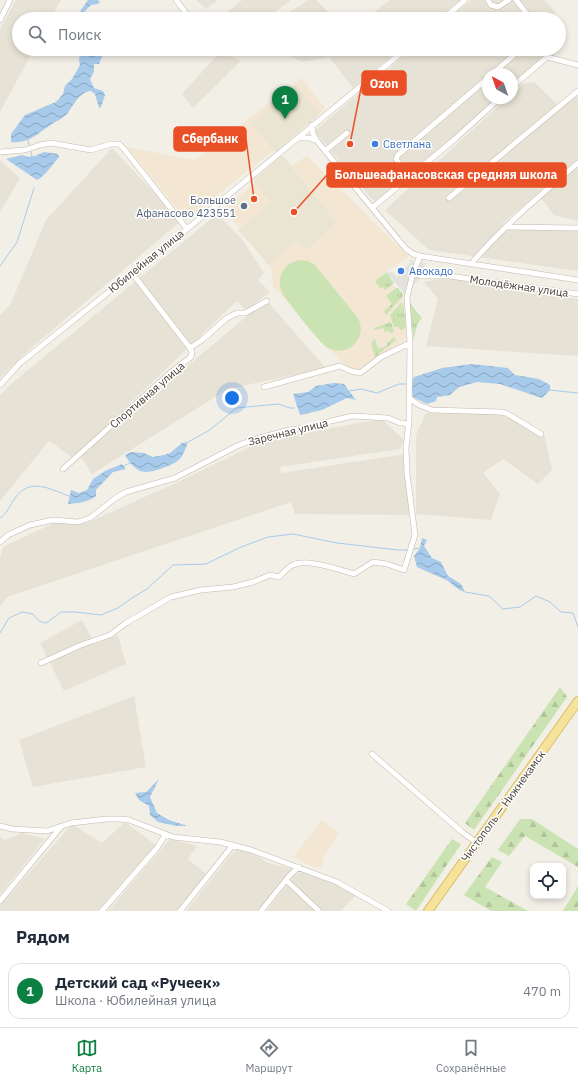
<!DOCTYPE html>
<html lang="ru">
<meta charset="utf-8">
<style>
body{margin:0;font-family:"IBM Plex Sans",sans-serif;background:#f6f6f7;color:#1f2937}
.controls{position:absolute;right:12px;bottom:12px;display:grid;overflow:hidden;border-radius:8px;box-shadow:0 2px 6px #0003}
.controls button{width:36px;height:36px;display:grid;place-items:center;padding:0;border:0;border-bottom:1px solid #e0e1e3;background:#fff;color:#1f2937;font:20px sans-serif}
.compass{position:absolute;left:482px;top:68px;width:36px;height:36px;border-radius:50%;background:#fff;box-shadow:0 2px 6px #0003;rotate:320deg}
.you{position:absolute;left:232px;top:398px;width:14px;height:14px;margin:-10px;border:3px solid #fff;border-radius:50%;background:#1a73e8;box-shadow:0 0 0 6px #1a73e833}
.badge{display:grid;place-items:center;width:26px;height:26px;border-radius:50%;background:#0b8043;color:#fff;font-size:13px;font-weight:700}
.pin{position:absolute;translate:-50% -33px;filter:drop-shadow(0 1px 2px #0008)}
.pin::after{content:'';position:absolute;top:21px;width:14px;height:12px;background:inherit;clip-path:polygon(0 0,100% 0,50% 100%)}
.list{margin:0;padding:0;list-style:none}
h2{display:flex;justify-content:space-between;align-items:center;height:52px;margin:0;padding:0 16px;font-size:17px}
h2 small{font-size:13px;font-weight:400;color:#747a83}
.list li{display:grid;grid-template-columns:26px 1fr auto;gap:12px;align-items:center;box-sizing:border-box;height:56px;margin:0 8px 8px;padding:0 8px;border:1px solid #e0e1e3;border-radius:12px}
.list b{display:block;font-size:15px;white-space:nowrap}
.list p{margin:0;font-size:13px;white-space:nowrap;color:#747a83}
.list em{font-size:13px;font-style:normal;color:#747a83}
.icon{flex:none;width:22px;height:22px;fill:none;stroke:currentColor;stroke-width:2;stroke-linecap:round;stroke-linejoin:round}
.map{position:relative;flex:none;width:578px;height:911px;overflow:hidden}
.search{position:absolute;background:#fff;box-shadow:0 2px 6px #0003;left:12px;right:12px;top:12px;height:44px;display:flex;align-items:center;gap:10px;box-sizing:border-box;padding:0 14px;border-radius:22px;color:#747a83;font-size:15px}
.sheet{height:116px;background:#fff}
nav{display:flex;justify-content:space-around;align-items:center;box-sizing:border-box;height:56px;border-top:1px solid #e0e1e3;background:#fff;font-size:11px;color:#747a83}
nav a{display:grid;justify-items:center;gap:2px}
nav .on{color:#0b8043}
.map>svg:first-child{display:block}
.residential{fill:#e6e2d5}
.commercial{fill:#f3e7d4}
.education{fill:#eae5d2}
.grass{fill:url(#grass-tufts)}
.forest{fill:url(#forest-firs)}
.pitch{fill:#cbe3b3}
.parking{fill:#e4e2df}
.water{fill:url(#water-waves)}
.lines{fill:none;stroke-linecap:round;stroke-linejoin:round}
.stream{stroke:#a8cbeb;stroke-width:1}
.street-casing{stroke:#c0baad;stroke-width:6}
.primary-casing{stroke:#dac06d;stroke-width:10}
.street{stroke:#fff;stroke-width:5}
.primary{stroke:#f7e29c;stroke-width:8}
.shop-dot{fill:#3f7fe0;stroke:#fff;stroke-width:1.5}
.service-dot{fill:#5c6f8a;stroke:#fff;stroke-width:1.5}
.labels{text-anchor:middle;stroke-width:3;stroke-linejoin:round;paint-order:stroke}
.shop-label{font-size:11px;fill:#366cbe;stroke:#fff;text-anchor:start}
.service-label{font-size:11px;fill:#4e5e75;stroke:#fff;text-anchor:end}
.street-label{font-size:11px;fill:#454036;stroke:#fff}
.leader{fill:none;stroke:#ea5026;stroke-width:1.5}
.callout-dot{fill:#ea5026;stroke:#fff;stroke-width:1.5}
.callout{fill:#ea5026;stroke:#ea5026;stroke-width:1.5}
.callout-label{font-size:12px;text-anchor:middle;font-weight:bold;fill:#fff}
</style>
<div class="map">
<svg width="578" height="911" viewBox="0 0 578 911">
<defs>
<pattern id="grass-tufts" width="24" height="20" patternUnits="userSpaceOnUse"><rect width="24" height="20" fill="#cbe3b3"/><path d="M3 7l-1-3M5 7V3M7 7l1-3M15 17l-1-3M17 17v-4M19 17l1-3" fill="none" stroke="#b0c49b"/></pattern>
<pattern id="forest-firs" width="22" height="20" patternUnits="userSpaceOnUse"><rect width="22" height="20" fill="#cbe3b3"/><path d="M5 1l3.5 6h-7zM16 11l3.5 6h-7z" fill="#b0c49b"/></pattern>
<pattern id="water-waves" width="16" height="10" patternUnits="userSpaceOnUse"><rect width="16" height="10" fill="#a8cbeb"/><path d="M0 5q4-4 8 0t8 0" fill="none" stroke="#8ba6bf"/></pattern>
</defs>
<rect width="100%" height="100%" fill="#f2efe7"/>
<path class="residential" d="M16 0H61L50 19H19V49H34L0 112V29Z
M196 0H218L206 9Z
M242 0H291L266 19H227L224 15Z
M308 0H316L335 19H279Z
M390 0H460L437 19H364Z
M471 0H544L555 11 554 19H448Z
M274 49H400L353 88 329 57 303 62Z
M412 49H550L549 56 512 88V74H488V98H500L377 205 314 131Z
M220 52 241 61 193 108 182 94Z
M534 82 561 108 578 96V221L554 215 542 199 534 197 502 224 506 230H578V271L429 250 385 210 507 98H512V94L524 83Z
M112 148 181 221 30 349 0 378V316L11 303 46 220Z
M0 160 20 178 0 212Z
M217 214 241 238 264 273 258 280 270 292 246 310 237 301 73 458 49 441 0 501V395L16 380Z
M444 278 578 299V356L426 346 438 299 424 282Z
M266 300 326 368 228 389 92 474 80 456Z
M426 413 500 414 544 434 552 470 538 484 503 459 483 473 500 494 491 520 416 514V435Z
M382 419 404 440 400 449 280 467 281 473 406 454 410 515 295 514 291 502 7 597 0 607V559L3 547 54 523H87L178 482 264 440Z
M82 620 95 644 118 635 126 664 64 691 40 643Z
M134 696 146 767 33 787 19 740Z
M125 822 156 845 97 911H0V906L72 824 102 843Z
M22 833 45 839 0 894V838L5 840Z
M170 839 197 846 188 859 206 874 176 911H108Z
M239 845 268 863 292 869 259 911H186Z
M301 872 331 882 356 895 341 911H266L294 876Z"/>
<path class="commercial" d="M301 78 326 109 186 220 127 147 195 160Z
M307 156 409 257 381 275 403 296 407 338 354 375 273 286 272 270 224 208 286 158 291 166Z
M322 820 339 833 325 854 321 868 309 865 293 857Z"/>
<path class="education" d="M296 85 320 114 275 152 251 123Z
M282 155 336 222 325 233 306 250 297 240 269 265 238 230 271 203 253 180Z"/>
<path class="grass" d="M387 272 394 283 385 290 383 287 380 288 375 281Z
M396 288H398L403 294V296L386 315 384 311 392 304 386 296Z
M402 302 399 323 403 302 406 327 402 330H400L399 327H394L390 315Z
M409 302 422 318C416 324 415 333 414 341Z
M391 322 394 332 390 333 389 331 385 332 383 328 375 330 374 328Z
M395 337 396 340 375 357 371 343 373 342V340L375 339 378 349 387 346V342L391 341V339Z"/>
<path class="forest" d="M560 687 567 697 474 830 465 823Z
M520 819H532L578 849V867L525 836 509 856 498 850Z
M452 839 461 844 416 911 406 904Z
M492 857 502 862 485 887 528 911H491L464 895Z
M578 886V911H563Z"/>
<path class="pitch" d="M299 260 308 261 315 265 358 318C362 326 362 335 356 342 350 351 338 353 328 348 319 343 289 303 282 293 276 278 283 264 299 260Z"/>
<path class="parking" d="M410 259 414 262 427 263 421 269V277L405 294 388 274 391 271 397 277 410 263Z"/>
<path class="water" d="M88 0H98L100 2 97 4 91 5 84 12 83 17 84 19H78L81 10Z
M82 49H105L99 64H94V72L90 79 94 88 103 91 105 95 101 107 99 108 95 94 91 91C79 92 74 105 67 114 63 118 57 121 52 124 38 133 29 144 11 142V134L25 115 56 102 63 94 65 86 72 79 80 65 79 60 80 51Z
M44 152 58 154 59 157C54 163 43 178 37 180L6 159 22 155 28 157 35 156Z
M472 364 508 368 515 375 539 379 550 385V390L542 398 500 384 477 382 459 387 450 395 437 397 436 401 427 404 413 397 411 384 414 377 442 368Z
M334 383 344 384 356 400 347 398 322 410 300 415 293 394 308 392 316 386Z
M188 442C186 447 184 454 180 459 174 465 149 475 140 471 134 468 128 461 125 455L131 452 144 453 153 457 164 455 170 453 182 443Z
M122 464 126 469 113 472 96 490V496C87 503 78 503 68 504L71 490 79 493 87 490 93 479 105 471Z
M422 538 427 540 424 546 432 558 441 562 448 576 461 584 465 592C456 590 452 582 444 579 435 575 426 571 417 567L414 556 420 548Z
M159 779 150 797 157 813 169 820 187 826H177L158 822 150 815 149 806 139 800 135 793 146 792Z"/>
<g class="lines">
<path class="stream" d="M28 140 29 145
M31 151 32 157
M0 266 17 242 34 188
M549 390 578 393
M349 391 361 389 377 393 399 384H406
M188 442 208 431 227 416 236 408 278 404C283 405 288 409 294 408
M124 466 132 462
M0 518C9 512 9 506 15 498 30 477 50 489 69 496
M414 549 419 548
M465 592 489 596 503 609 520 607 536 596 550 602 561 612 573 613 578 627
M0 633 9 618 22 612 33 614 39 621 46 623 61 612H75L101 615 118 608 132 598 147 589 173 565 206 564 241 547 268 537 293 534 337 543 398 550H407"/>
<g class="street-casing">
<path id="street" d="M176 0 186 13
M488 0 491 5 498 7 509 0
M516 0 531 19
M443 19 465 0
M0 20 10 0
M492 74 521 49
M512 87 547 57 578 65
M312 125 313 134 317 141
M298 138H309L317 141 406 249 413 254 420 256 578 280
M326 150 347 133
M0 152 25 150 40 145 51 143 91 150 111 144H119L124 149 187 229
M410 176 396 159 398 155 488 78
M449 198 578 91
M372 208 455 139 500 98
M507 227 578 228
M471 264C503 226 541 195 578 163
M413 273 421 276H449L578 294
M190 348 202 340 227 318 237 313H245L267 301
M0 385 19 364 187 229 406 49
M264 387 340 366 351 371 360 373 381 357 410 343
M409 398 419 405 432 410 500 412 506 413 541 434
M63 469 170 373 191 357 192 352 190 348 132 273
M0 542 8 535 30 525 53 520 78 522 90 518 117 497 126 492 175 478 237 446 252 440 289 430 313 427 331 421 353 416 388 418 400 423H404L407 425
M41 663 81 645 110 635 126 623 171 597 201 590 233 587 253 582 270 575 279 577C283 573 288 567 293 565 307 558 340 570 354 574L373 562 387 564 404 570 415 535 407 473 406 448 409 422 410 343 407 297 413 273 420 256
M372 754 462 832 477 843
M0 826 12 829 47 831 71 823 107 819H119L129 820 173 837 220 842 251 850 337 882 388 911
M286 880 319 911
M0 901 60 828
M102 911 157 848 165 835
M180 911 233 845
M261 911 290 875 299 867"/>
</g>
<g class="primary-casing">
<path id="primary" d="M428 911 578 701"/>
</g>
<use href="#street" class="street"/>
<use href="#primary" class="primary"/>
</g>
<g class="shop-dot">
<circle cx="375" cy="144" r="4"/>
<circle cx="401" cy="271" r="4"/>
</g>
<circle class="service-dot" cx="244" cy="206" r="4"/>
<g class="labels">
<g class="shop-label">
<text x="383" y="148">Светлана</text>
<text x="409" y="275">Авокадо</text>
</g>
<g class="service-label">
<text x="236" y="204">Большое<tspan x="236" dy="13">Афанасово 423551</tspan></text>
</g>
<g class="street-label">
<text transform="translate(146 261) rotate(-39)" y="4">Юбилейная улица</text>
<text transform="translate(519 286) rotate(8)" y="4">Молодёжная улица</text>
<text transform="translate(147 395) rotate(-41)" y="4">Спортивная улица</text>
<text transform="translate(288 432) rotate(-14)" y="4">Заречная улица</text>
<text transform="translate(503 806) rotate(-54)" y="4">Чистополь — Нижнекамск</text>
</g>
</g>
<path class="leader" d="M350 144L362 83M254 199L246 139M294 212L327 175"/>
<g class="callout-dot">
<circle cx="350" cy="144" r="4"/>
<circle cx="254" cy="199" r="4"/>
<circle cx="294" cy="212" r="4"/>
</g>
<g class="callout">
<rect x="362" y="71" width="44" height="24" rx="4"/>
<rect x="174" y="127" width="72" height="24" rx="4"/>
<rect x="327" y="163" width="239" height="24" rx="4"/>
</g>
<g class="callout-label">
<text x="384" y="88">Ozon</text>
<text x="210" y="143">Сбербанк</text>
<text x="446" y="179">Большеафанасовская средняя школа</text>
</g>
</svg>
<div class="controls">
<button><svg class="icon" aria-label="locate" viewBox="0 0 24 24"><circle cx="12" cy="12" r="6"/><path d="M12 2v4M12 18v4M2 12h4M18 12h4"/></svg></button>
</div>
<svg class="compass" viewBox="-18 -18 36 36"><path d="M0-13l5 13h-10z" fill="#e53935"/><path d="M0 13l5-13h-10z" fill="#747a83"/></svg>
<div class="you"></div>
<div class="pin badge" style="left:285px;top:119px">1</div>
<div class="search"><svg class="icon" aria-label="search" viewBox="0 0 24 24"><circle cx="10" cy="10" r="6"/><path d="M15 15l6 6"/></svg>Поиск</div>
</div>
<section class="sheet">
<h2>Рядом<small></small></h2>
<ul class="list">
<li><span class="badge">1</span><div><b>Детский сад «Ручеек»</b><p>Школа · Юбилейная улица</p></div><em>470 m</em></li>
</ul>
</section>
<nav>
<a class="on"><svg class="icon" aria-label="map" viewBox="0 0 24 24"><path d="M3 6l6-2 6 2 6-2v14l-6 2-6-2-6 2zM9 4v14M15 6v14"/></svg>Карта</a>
<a><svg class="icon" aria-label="directions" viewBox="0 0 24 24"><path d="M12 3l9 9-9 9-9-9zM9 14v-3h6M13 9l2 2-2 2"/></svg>Маршрут</a>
<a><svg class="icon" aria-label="saved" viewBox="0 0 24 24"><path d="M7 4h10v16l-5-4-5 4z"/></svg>Сохранённые</a>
</nav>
